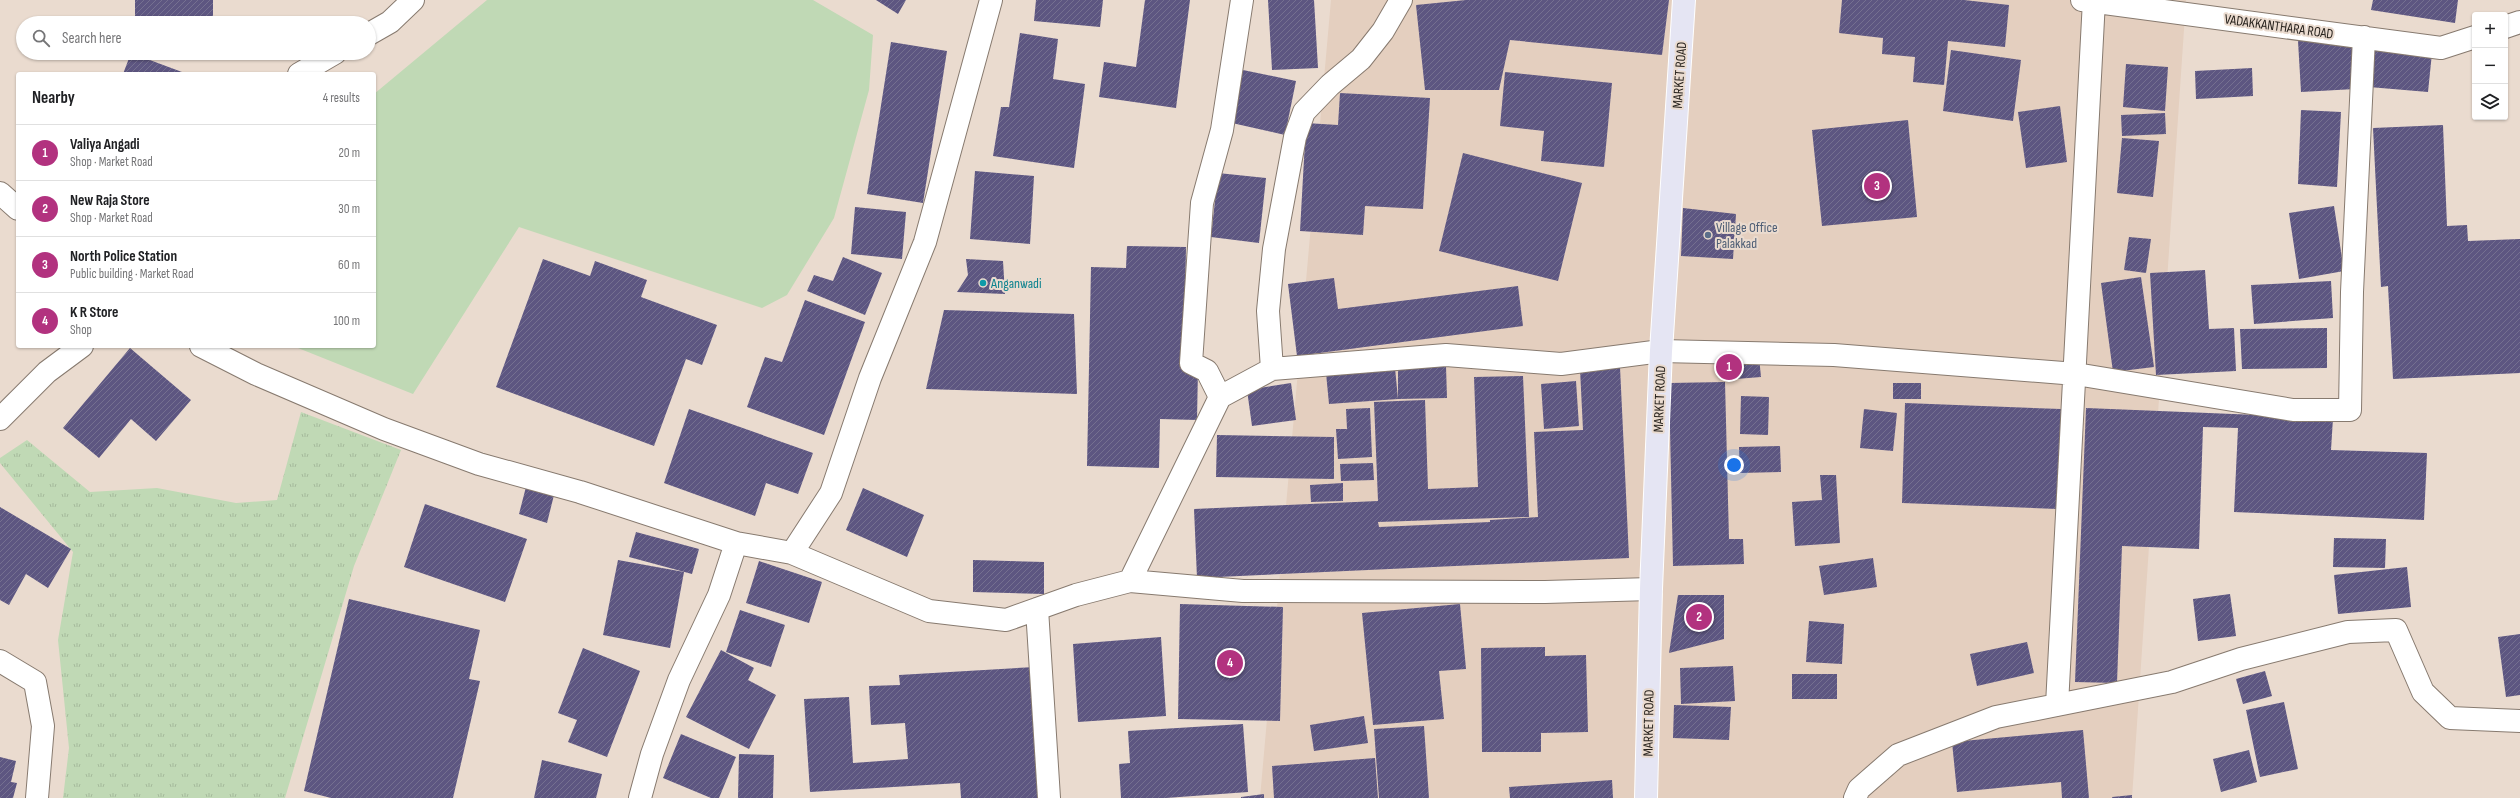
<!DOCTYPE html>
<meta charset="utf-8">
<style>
body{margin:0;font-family:"Sofia Sans Condensed",sans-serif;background:#f2f2f2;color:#202124}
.controls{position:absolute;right:12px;top:12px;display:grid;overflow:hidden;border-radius:4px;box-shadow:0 1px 3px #0004}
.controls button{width:36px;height:36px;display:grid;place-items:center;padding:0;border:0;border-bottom:1px solid #e0e0e0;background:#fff;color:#202124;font:20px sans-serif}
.you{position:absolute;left:1734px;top:465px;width:14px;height:14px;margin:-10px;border:3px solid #fff;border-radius:50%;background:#1a73e8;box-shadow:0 0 0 6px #1a73e833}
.badge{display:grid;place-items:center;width:26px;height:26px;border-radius:50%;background:#b2327f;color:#fff;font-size:13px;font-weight:700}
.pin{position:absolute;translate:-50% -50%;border:2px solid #fff;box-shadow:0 1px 4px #0006}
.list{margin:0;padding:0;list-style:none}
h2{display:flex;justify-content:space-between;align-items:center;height:52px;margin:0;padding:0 16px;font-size:17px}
h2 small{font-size:13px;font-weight:400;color:#757577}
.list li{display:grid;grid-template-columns:26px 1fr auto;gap:12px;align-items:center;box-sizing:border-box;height:56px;padding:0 16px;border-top:1px solid #e0e0e0}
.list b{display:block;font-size:15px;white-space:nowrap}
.list p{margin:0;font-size:13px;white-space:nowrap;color:#757577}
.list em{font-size:13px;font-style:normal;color:#757577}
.icon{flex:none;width:22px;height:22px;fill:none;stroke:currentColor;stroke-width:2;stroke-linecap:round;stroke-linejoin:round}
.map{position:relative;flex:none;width:2520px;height:798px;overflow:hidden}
.search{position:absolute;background:#fff;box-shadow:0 1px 3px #0004;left:16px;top:16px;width:360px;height:44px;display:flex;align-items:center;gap:10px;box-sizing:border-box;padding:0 14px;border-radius:22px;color:#757577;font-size:15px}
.panel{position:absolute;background:#fff;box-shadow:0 1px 3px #0004;left:16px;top:72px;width:360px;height:276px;border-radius:4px}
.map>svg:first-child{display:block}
.built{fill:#e4cfbf}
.grass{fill:url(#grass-tufts)}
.park{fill:#c0d9b5}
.building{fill:url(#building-hatch)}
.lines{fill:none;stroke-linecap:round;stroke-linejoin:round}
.minor-casing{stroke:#877a6f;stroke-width:24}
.major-casing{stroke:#fff;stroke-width:24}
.minor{stroke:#fff;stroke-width:22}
.major{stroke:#e5e5f3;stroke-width:22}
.service-dot{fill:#5c6f8a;stroke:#eadbcf;stroke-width:1.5}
.culture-dot{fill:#0f9aa8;stroke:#eadbcf;stroke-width:1.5}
.labels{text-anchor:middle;stroke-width:4;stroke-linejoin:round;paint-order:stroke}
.street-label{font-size:14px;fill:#27221d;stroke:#eadbcf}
.service-label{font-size:14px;fill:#4e5e75;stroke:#eadbcf;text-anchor:start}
.culture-label{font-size:14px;fill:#0d838f;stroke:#eadbcf;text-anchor:start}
</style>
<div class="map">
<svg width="2520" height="798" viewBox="0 0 2520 798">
<defs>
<pattern id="grass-tufts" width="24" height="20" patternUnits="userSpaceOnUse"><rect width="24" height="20" fill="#c0d9b5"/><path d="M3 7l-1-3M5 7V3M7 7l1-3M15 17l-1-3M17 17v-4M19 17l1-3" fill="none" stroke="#a5ba9b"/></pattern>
<pattern id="building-hatch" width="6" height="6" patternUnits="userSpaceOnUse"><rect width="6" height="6" fill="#5d5681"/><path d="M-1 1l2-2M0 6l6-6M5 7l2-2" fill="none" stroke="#757090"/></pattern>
</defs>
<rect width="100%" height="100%" fill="#eadbcf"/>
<path class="built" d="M1331 0H2186L2132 798H1260Z"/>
<path class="grass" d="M301 412 401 450 354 566 285 798H63L69 748 58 640 73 552 0 463V458L27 440 90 492 157 488 236 503 277 500Z"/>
<path class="park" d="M487 0H813L873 35 869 90 834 218 787 295 762 308 519 227 413 394 293 346H374V94Z"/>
<path class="building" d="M135 0H213V23H135Z
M876 0H906L898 14Z
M1036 0H1103L1100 27 1034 21Z
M1145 0H1190L1176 108 1099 97 1104 62 1136 67Z
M1268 0H1314L1318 68 1272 70Z
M1466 0H1669L1662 55 1510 40 1499 90H1425L1416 5Z
M1842 0H1964L2009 5 2005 47 1948 41 1944 85 1913 82 1915 57 1882 54 1883 38 1839 33Z
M2373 0H2458L2455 23 2371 10Z
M1020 33 1058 39 1053 79 1085 84 1074 168 993 156 1001 107H1009Z
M2352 39 2355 89 2301 92 2298 41Z
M891 42 947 51 923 203 867 194Z
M2372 48 2432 53 2428 92 2369 87Z
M1951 50 2021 60 2013 121 1943 111Z
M131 53 182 72V74H123Z
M2126 64 2168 67 2165 111 2123 107Z
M2252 68 2253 96 2196 99 2195 71Z
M1243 70 1296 81 1285 135 1232 123Z
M1505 72 1612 83 1604 167 1541 161 1544 131 1500 126Z
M1340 93 1430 98 1423 209 1365 206 1363 235 1300 231 1306 123 1338 125Z
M2060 106 2067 162 2026 168 2018 112Z
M2301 110 2341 112 2337 187 2298 184Z
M2165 113 2166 134 2122 136 2121 115Z
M1908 120 1917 217 1822 226 1812 130Z
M2443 125 2447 226 2467 225 2468 241 2520 239V373L2393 379 2388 286 2381 287 2373 128Z
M2122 138 2159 141 2153 197 2117 193Z
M1463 153 1582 183 1558 281 1439 251Z
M975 171 1034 176 1030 244 970 239Z
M1218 173 1266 178 1259 243 1211 237Z
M2334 206 2344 271 2299 279 2289 213Z
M855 207 906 212 902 259 851 254Z
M1683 208 1736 214 1733 259 1681 256Z
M2129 237 2151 239 2146 273 2124 270Z
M1127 246 1186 247 1184 368H1198L1197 420 1160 419 1159 468 1087 466 1091 267 1126 268Z
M843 257 882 273 865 315 807 291 814 275 833 281Z
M543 259 590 276 595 261 647 280 641 297 717 325 702 365 686 359 654 446 496 387Z
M966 259 1003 261 1005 294 957 292 968 275Z
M2205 270 2209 329 2234 328 2236 371 2156 375 2150 273Z
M2141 277 2154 367 2113 372 2101 283Z
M1334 278 1338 309 1518 286 1523 326 1297 356 1288 284Z
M2331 281 2333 318 2254 324 2251 285Z
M805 300 865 322 824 435 747 407 765 357 782 362Z
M944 310 1074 314 1077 394 926 389Z
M2327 328V368L2242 369 2240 329Z
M130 348 191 400 156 441 131 419 99 458 63 428Z
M1759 357 1761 377 1736 379 1735 359Z
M1446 366 1447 398 1398 399V367Z
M1620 367 1629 558 1197 578 1194 509 1378 501 1374 402 1398 401V403V401L1425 400 1428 489 1478 487 1474 377 1523 376 1529 517 1378 522 1379 527 1490 522V520L1538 517 1534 432 1583 430 1580 369Z
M1395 368 1398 399 1329 404 1326 373Z
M1576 381 1579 426 1544 429 1541 384Z
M1725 382 1729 539H1743L1744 564 1673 566 1669 383Z
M1291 383 1296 420 1252 426 1247 390Z
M1893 383H1921V399H1893Z
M1741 396 1769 397 1768 435 1740 434Z
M1905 403 2061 409 2057 509 1902 503Z
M1370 408 1372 457 1338 459 1336 429H1347L1346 409Z
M2086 408 2333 418 2331 450 2427 453 2424 520 2234 512 2238 428 2203 427 2199 549 2122 546 2117 683 2075 682Z
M689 409 813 453 798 494 766 483 755 516 664 483Z
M1864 409 1897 413 1893 451 1860 448Z
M1217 435 1334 437V479L1216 477Z
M1780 446 1781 472 1740 473 1739 447Z
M1373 463 1374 480 1341 481 1340 464Z
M1820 475H1836L1840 543 1795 546 1792 502 1822 500Z
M527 483 555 491 547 523 519 514Z
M1343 483V501L1311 502 1310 485Z
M863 488 924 515 907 557 846 530Z
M425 504 527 539 505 602 404 567Z
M0 507 71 549 48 588 26 574 9 605 0 600Z
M636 532 699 549 692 574 629 557Z
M2334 538 2386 539 2385 568 2333 567Z
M1873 558 1877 587 1824 595 1819 566Z
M618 560 684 572 670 648 603 635Z
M973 560 1044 562V594L973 592Z
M759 561 822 582 809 623 746 603Z
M2407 567 2411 607 2338 614 2334 575Z
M2230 594 2236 636 2198 641 2193 599Z
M1678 595H1724V639L1669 653Z
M349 599 480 630 469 679 480 681 453 798H331L304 791Z
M1180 604 1283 607 1280 721 1178 719Z
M1460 604 1466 669 1439 671 1444 719 1373 725 1362 613Z
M740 610 785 625 771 667 726 652Z
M1809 621 1844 624 1842 664 1806 662Z
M2520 634V695L2506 697 2498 637Z
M1161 637 1166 716 1078 722 1073 644Z
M2027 642 2034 673 1977 686 1970 654Z
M1545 647V656L1586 655 1588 732 1541 733V752H1482L1481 648Z
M583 648 640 671 607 757 568 742 577 720 558 713Z
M721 650 754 668 748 680 776 695 749 749 686 717Z
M1733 666 1735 701 1681 704 1680 668Z
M1035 667 1043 798H961L960 783 810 792 804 699 849 697 853 763 908 759 905 723 871 725 869 686 900 685 899 675Z
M2265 671 2272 696 2243 704 2236 679Z
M1792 674H1837V699H1792Z
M2284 702 2298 769 2260 777 2246 710Z
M1674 705 1731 707 1729 740 1673 738Z
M1364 716 1368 743 1314 751 1310 725Z
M1243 724 1248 792 1166 798H1121L1119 764 1130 763 1128 731Z
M1424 726 1429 798H1379L1374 729Z
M2083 730 2089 798H2062L2061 782 1957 792 1952 742Z
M681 734 736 757 719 798H711L663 778Z
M2249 750 2257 782 2221 792 2213 759Z
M739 754 774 755 773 798H738Z
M0 757 16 761 11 782 17 783 13 798H0Z
M1375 758 1378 798H1274L1272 766Z
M542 760 602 774 596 798H534Z
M1612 780 1613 798H1510L1509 787Z
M1264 794V798H1241V797Z
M2132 795V798H2112V797Z"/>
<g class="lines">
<g class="minor-casing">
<path id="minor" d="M2082 0 2441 48 2475 37
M2505 27 2520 22
M369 34 390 22 413 0
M299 74 335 53
M0 193 18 209
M201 346 256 374 384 429 479 464 580 492 736 543 792 553 929 611 1006 620 1076 595 1130 581 1243 591 1545 592 1651 589
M1272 369 1268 311 1274 249 1295 137 1304 112 1330 85 1361 59 1383 31 1401 0
M1220 397 1207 371 1191 363 1202 203 1222 130 1242 0
M0 419 47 372 82 346
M792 553 831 493 870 378 925 242 991 0
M1130 581 1220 397 1272 369 1446 355 1561 364 1661 351 1834 355 2076 374 2293 410H2350L2352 292 2364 37
M1037 609 1049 798
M0 661 35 682 43 726 37 798
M2057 705 2172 682 2241 659 2348 632 2396 630 2423 692 2450 718 2520 721
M640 798 652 754 679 680 719 595 736 543
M1855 798 1859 789 1898 755 1996 717 2057 705 2094 0"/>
</g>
<g class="major-casing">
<path id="major" d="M1646 798 1651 589 1661 351 1684 0"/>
</g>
<use href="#minor" class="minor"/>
<use href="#major" class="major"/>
</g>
<circle class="service-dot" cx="1708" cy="235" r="4"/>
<circle class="culture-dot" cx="983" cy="283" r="4"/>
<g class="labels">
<g class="street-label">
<text transform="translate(2279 26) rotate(8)" y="5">VADAKKANTHARA ROAD</text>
<text transform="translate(1679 75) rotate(-86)" y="5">MARKET ROAD</text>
<text transform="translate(1659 399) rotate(-88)" y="5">MARKET ROAD</text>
<text transform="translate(1648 723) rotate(-89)" y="5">MARKET ROAD</text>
</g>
<g class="service-label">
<text x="1716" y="232">Village Office<tspan x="1716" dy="16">Palakkad</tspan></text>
</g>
<g class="culture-label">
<text x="991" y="288">Anganwadi</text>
</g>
</g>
</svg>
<div class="controls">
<button>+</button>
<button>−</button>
<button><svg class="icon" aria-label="layers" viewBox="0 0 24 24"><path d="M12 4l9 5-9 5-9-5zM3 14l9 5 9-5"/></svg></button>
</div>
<div class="you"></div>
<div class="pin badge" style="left:1729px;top:367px">1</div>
<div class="pin badge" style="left:1699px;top:617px">2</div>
<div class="pin badge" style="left:1877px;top:186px">3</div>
<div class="pin badge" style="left:1230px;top:663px">4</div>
<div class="search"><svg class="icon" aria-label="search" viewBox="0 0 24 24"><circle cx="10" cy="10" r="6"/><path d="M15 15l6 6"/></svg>Search here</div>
<section class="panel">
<h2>Nearby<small>4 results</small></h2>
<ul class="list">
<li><span class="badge">1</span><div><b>Valiya Angadi</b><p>Shop · Market Road</p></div><em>20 m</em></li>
<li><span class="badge">2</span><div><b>New Raja Store</b><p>Shop · Market Road</p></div><em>30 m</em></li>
<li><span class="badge">3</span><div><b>North Police Station</b><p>Public building · Market Road</p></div><em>60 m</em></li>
<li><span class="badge">4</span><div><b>K R Store</b><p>Shop</p></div><em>100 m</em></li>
</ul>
</section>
</div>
